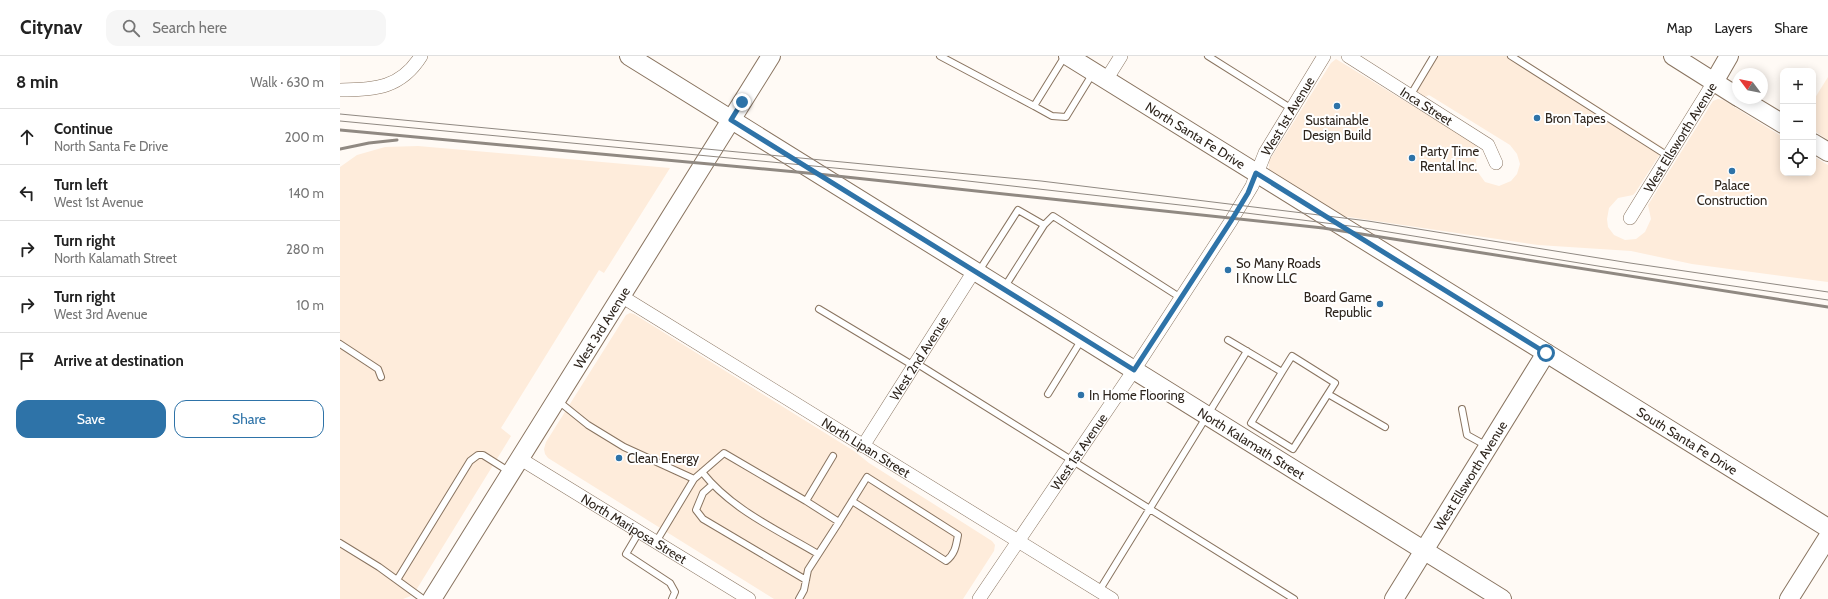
<!DOCTYPE html>
<meta charset="utf-8">
<style>
body{margin:0;font-family:Cabin,sans-serif;background:#f6f6f6;color:#222}
.controls{position:absolute;right:12px;top:12px;display:grid;overflow:hidden;border-radius:8px;box-shadow:0 2px 10px #0003}
.controls button{width:36px;height:36px;display:grid;place-items:center;padding:0;border:0;border-bottom:1px solid #e0e0e0;background:#fff;color:#222;font:20px sans-serif}
.compass{position:absolute;left:1392px;top:12px;width:36px;height:36px;border-radius:50%;background:#fff;box-shadow:0 2px 10px #0003;rotate:302deg}
.stop{position:absolute;width:12px;height:12px;margin:-9px;border:3px solid #2e73a8;border-radius:50%;background:#fff}
.stop.end{background:#2e73a8;border-color:#fff;box-shadow:0 1px 4px #0008}
.list{margin:0;padding:0;list-style:none}
h2{display:flex;justify-content:space-between;align-items:center;height:52px;margin:0;padding:0 16px;font-size:17px}
h2 small{font-size:13px;font-weight:400;color:#767676}
.list li{display:grid;grid-template-columns:26px 1fr auto;gap:12px;align-items:center;box-sizing:border-box;height:56px;padding:0 16px;border-top:1px solid #e0e0e0}
.list b{display:block;font-size:15px;white-space:nowrap}
.list p{margin:0;font-size:13px;white-space:nowrap;color:#767676}
.list em{font-size:13px;font-style:normal;color:#767676}
.actions{display:flex;gap:8px;padding:12px 16px}
.actions a{flex:1;padding:9px 0;border:1px solid #2e73a8;border-radius:12px;text-align:center;font-size:14px;color:#2e73a8}
.actions .main{background:#2e73a8;color:#fff}
.icon{flex:none;width:22px;height:22px;fill:none;stroke:currentColor;stroke-width:2;stroke-linecap:round;stroke-linejoin:round}
.map{position:relative;flex:none;width:1488px;height:543px;overflow:hidden}
header{display:flex;align-items:center;gap:24px;box-sizing:border-box;height:56px;padding:0 20px;background:#fff;border-bottom:1px solid #e0e0e0}
header strong{font-size:19px}
nav{display:flex;gap:22px;margin-inline-start:auto;font-size:14px}
.search{width:280px;height:36px;background:#f6f6f6;display:flex;align-items:center;gap:10px;box-sizing:border-box;padding:0 14px;border-radius:12px;color:#767676;font-size:15px}
main{display:flex}
aside{flex:1;background:#fff}
.map>svg:first-child{display:block}
.built{fill:#feecdb}
.lines{fill:none;stroke-linecap:round;stroke-linejoin:round}
.lane-casing{stroke:#897460;stroke-width:8}
.street-casing{stroke:#897460;stroke-width:14}
.secondary-casing{stroke:#897460;stroke-width:20}
.lane{stroke:#fff;stroke-width:6}
.street{stroke:#fff;stroke-width:13}
.secondary{stroke:#fff;stroke-width:18}
.tram{stroke:#908982;stroke-width:1}
.rail{stroke:#908982;stroke-width:3}
.route{stroke:#2e73a8;stroke-width:5}
.poi-dot{fill:#2e73a8;stroke:#fff;stroke-width:1.5}
.labels{text-anchor:middle;stroke-width:4;stroke-linejoin:round;paint-order:stroke}
.street-label{font-size:13px;fill:#2e251d;stroke:#fff}
.poi-label{font-size:13px;fill:#2e251d;stroke:#fff;text-anchor:start}
</style>
<header>
<strong>Citynav</strong>
<div class="search"><svg class="icon" aria-label="search" viewBox="0 0 24 24"><circle cx="10" cy="10" r="6"/><path d="M15 15l6 6"/></svg>Search here</div>
<nav><a>Map</a><a>Layers</a><a>Share</a></nav>
</header>
<main>
<aside>
<h2>8 min<small>Walk · 630 m</small></h2>
<ul class="list">
<li><svg class="icon" aria-label="ahead" viewBox="0 0 24 24"><path d="M12 20V5M6 11l6-6 6 6"/></svg><div><b>Continue</b><p>North Santa Fe Drive</p></div><em>200 m</em></li>
<li><svg class="icon" aria-label="left" viewBox="0 0 24 24"><path d="M17 20v-9H6M10 6l-5 5 5 5"/></svg><div><b>Turn left</b><p>West 1st Avenue</p></div><em>140 m</em></li>
<li><svg class="icon" aria-label="right" viewBox="0 0 24 24"><path d="M7 20v-9h11M14 6l5 5-5 5"/></svg><div><b>Turn right</b><p>North Kalamath Street</p></div><em>280 m</em></li>
<li><svg class="icon" aria-label="right" viewBox="0 0 24 24"><path d="M7 20v-9h11M14 6l5 5-5 5"/></svg><div><b>Turn right</b><p>West 3rd Avenue</p></div><em>10 m</em></li>
<li><svg class="icon" aria-label="arrive" viewBox="0 0 24 24"><path d="M6 21V4h12l-3 4 3 4H6"/></svg><div><b>Arrive at destination</b></div></li>
</ul>
<div class="actions"><a class="main">Save</a><a>Share</a></div>
</aside>
<div class="map">
<svg width="1488" height="543" viewBox="0 0 1488 543">
<rect width="100%" height="100%" fill="#fffaf5"/>
<path class="built" d="M1098 0H1178L1324 92 1295 137 1293 139 1278 142 1269 152 1267 163 1268 171 1274 179 1285 184 1296 183 1305 176 1311 163 1308 149 1373 45 1378 43 1383 44 1443 81V117H1473V100L1488 109V226L1352 208 1291 195 1198 189 995 159 929 115V105L991 7 996 3 1135 88 1138 93 1136 104 1137 115 1145 126 1159 130 1171 125 1177 118 1180 108 1177 98 1170 89 1089 39 1085 41 1076 35Z
M1488 21V84L1473 74V45Z
M78 90 330 112 264 217 259 214 244 238 161 372 171 380 75 536 71 540 63 543H0V111L17 99 45 91Z
M290 257 294 258 514 395 529 407 652 485 655 489 654 495 623 543H434L208 402 205 398 204 393 206 386 286 259Z"/>
<g class="lines">
<g class="lane-casing">
<path id="lane" d="M600 0 694 50 725 0
M868 0 952 53
M1171 0 1328 100
M1070 40 1094 0
M694 50 712 60 726 61 753 17
M704 169 713 160 841 242
M639 215 678 154 704 169 664 232
M479 253 574 310
M888 284 942 316 952 300 995 327 953 393 911 367 942 316
M0 288 38 313 41 321
M576 307 954 543
M708 338 742 283
M988 338 1045 371
M217 344 248 369 284 391 354 423
M1122 353 1127 379 1147 390
M362 416C392 454 438 474 478 498
M372 429 363 437 356 454 363 463 466 524
M499 466 527 421 618 479C616 490 615 498 606 505L512 445
M299 476 286 498 330 527 335 536 332 543
M316 486 354 423 384 397 466 445
M0 487 39 511 83 543
M57 524 130 405 138 399H143L170 416
M759 535 907 295
M459 543 464 534 468 514 499 466 466 445 493 400"/>
</g>
<g class="street-casing">
<g id="street">
<path id="s1" d="M1008 0 1148 89 1156 107"/>
<path d="M766 24 781 0"/>
<path d="M0 34C35 34 61 32 81 0"/>
<path id="s2" d="M1290 162 1374 26"/>
<path id="s3" d="M281 240 772 543"/>
<path id="s4" d="M523 390 634 215"/>
<path id="s5" d="M179 402 409 543"/>
<path id="s6" d="M639 543 794 314 891 165 912 130 925 97 984 0"/>
</g>
</g>
<g class="secondary-casing">
<g id="secondary">
<path id="s7" d="M289 0 1162 543"/>
<path id="s8" d="M728 0 1488 472"/>
<path d="M1333 0 1398 41"/>
<path d="M1374 26 1389 0"/>
<path d="M1400 42 1443 68"/>
<path d="M1473 87 1488 96"/>
<path id="s9" d="M92 543 431 0"/>
<path id="s10" d="M1054 543 1206 297"/>
<path d="M1449 543 1488 481"/>
</g>
</g>
<use href="#lane" class="lane"/>
<use href="#street" class="street"/>
<use href="#secondary" class="secondary"/>
<path class="tram" d="M0 58 701 125 1028 165 1290 207 1488 236
M0 65 610 123 858 151 1018 171 1264 211 1488 244"/>
<path class="rail" d="M0 74 478 118 983 172 1488 251
M0 93 29 87 57 84"/>
</g>
<g class="lines">
<path class="route" d="M402 46 391 64 794 314 891 165 908 137 916 117 1206 297"/>
</g>
<g class="poi-dot">
<circle cx="997" cy="50" r="4"/>
<circle cx="1197" cy="62" r="4"/>
<circle cx="1072" cy="102" r="4"/>
<circle cx="1392" cy="115" r="4"/>
<circle cx="888" cy="214" r="4"/>
<circle cx="1040" cy="248" r="4"/>
<circle cx="741" cy="339" r="4"/>
<circle cx="279" cy="402" r="4"/>
</g>
<g class="labels">
<g class="street-label">
<text dy="5" stroke="none"><textPath href="#s1" startOffset="93">Inca Street</textPath></text>
<text dy="5" stroke="none"><textPath href="#s6" startOffset="574">West 1st Avenue</textPath></text>
<text dy="5" stroke="none"><textPath href="#s8" startOffset="150">North Santa Fe Drive</textPath></text>
<text dy="5" stroke="none"><textPath href="#s2" startOffset="95">West Ellsworth Avenue</textPath></text>
<text dy="5" stroke="none"><textPath href="#s9" startOffset="320">West 3rd Avenue</textPath></text>
<text dy="5" stroke="none"><textPath href="#s4" startOffset="104">West 2nd Avenue</textPath></text>
<text dy="5" stroke="none"><textPath href="#s8" startOffset="729">South Santa Fe Drive</textPath></text>
<text dy="5" stroke="none"><textPath href="#s7" startOffset="733">North Kalamath Street</textPath></text>
<text dy="5" stroke="none"><textPath href="#s3" startOffset="288">North Lipan Street</textPath></text>
<text dy="5" stroke="none"><textPath href="#s6" startOffset="178">West 1st Avenue</textPath></text>
<text dy="5" stroke="none"><textPath href="#s10" startOffset="145">West Ellsworth Avenue</textPath></text>
<text dy="5" stroke="none"><textPath href="#s5" startOffset="135">North Mariposa Street</textPath></text>
</g>
<g class="poi-label">
<text x="1205" y="67">Bron Tapes</text>
<text x="997" y="69" text-anchor="middle">Sustainable<tspan x="997" dy="15">Design Build</tspan></text>
<text x="1080" y="100">Party Time<tspan x="1080" dy="15">Rental Inc.</tspan></text>
<text x="1392" y="134" text-anchor="middle">Palace<tspan x="1392" dy="15">Construction</tspan></text>
<text x="896" y="212">So Many Roads<tspan x="896" dy="15">I Know LLC</tspan></text>
<text x="1032" y="246" text-anchor="end">Board Game<tspan x="1032" dy="15">Republic</tspan></text>
<text x="749" y="344">In Home Flooring</text>
<text x="287" y="407">Clean Energy</text>
</g>
</g>
</svg>
<div class="controls">
<button>+</button>
<button>−</button>
<button><svg class="icon" aria-label="locate" viewBox="0 0 24 24"><circle cx="12" cy="12" r="6"/><path d="M12 2v4M12 18v4M2 12h4M18 12h4"/></svg></button>
</div>
<svg class="compass" viewBox="-18 -18 36 36"><path d="M0-13l5 13h-10z" fill="#e53935"/><path d="M0 13l5-13h-10z" fill="#767676"/></svg>
<div class="stop" style="left:1206px;top:297px"></div>
<div class="stop end" style="left:402px;top:46px"></div>
</div>
</main>
